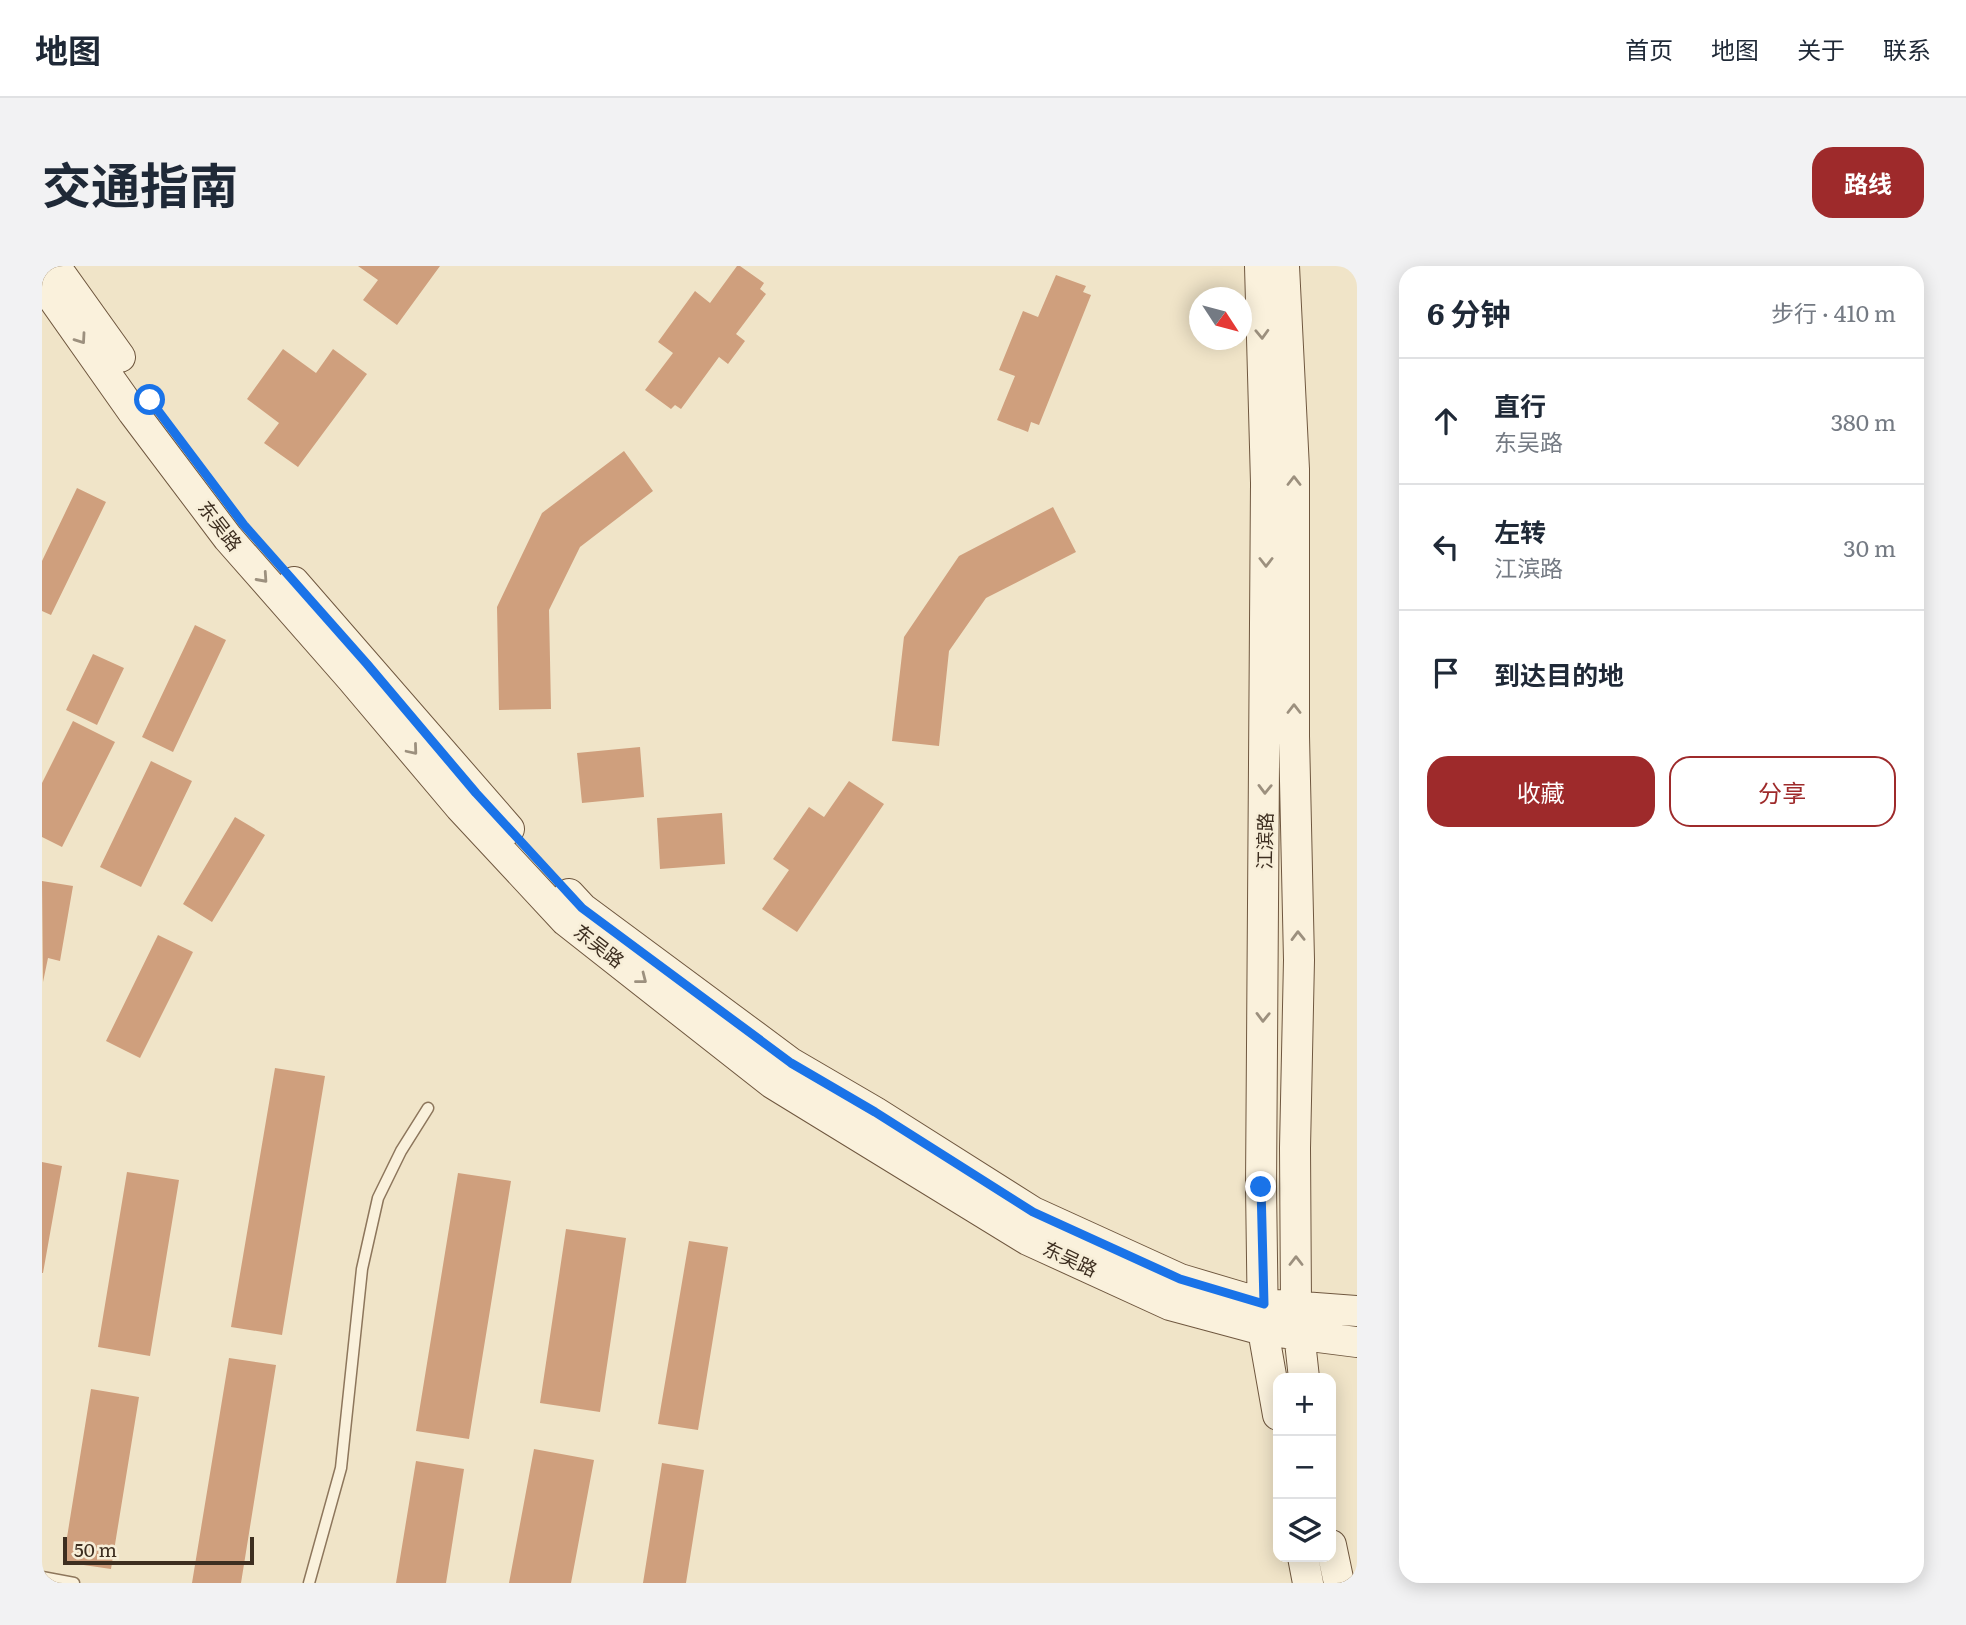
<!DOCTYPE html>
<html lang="zh">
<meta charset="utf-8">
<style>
body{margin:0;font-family:Literata,"Noto Sans SC",serif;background:#f2f2f3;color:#1f2937}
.controls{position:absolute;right:21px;bottom:21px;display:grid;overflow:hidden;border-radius:14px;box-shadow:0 4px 18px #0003}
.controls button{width:63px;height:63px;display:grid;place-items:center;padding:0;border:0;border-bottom:2px solid #e0e1e3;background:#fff;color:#1f2937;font:35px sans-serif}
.compass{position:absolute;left:1147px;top:21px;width:63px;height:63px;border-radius:50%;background:#fff;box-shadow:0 4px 18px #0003;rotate:126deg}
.scale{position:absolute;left:21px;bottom:18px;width:191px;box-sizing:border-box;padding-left:7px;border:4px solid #3d2e20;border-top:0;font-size:19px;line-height:24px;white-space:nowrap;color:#3d2e20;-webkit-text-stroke:5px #f7eed8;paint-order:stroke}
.stop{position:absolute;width:21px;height:21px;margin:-16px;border:5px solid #1a73e8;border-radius:50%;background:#fff}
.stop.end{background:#1a73e8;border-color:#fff;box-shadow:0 2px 7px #0008}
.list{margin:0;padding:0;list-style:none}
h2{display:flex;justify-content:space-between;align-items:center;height:91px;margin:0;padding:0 28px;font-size:30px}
h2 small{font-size:23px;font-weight:400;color:#747a83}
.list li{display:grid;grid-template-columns:46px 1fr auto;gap:21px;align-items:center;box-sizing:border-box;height:126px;padding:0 28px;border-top:2px solid #e0e1e3}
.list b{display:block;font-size:26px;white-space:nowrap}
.list p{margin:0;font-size:23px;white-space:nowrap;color:#747a83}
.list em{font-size:23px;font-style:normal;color:#747a83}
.actions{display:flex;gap:14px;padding:21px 28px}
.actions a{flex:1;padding:16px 0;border:2px solid #9e2a2b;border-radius:21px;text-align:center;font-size:24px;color:#9e2a2b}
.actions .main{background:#9e2a2b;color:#fff}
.icon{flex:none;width:38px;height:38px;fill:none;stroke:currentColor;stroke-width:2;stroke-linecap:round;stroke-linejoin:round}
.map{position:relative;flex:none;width:1315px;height:1317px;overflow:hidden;border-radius:21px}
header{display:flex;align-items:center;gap:42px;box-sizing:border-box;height:98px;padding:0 35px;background:#fff;border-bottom:2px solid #e0e1e3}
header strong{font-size:33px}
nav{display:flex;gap:38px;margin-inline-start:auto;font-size:24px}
.intro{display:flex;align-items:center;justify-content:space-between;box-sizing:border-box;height:168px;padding:0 42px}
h1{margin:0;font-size:49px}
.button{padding:18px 32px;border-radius:21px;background:#9e2a2b;color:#fff;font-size:24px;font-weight:700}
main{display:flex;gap:42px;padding:0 42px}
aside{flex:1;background:#fff;border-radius:21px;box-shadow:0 4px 18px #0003}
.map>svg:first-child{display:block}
.building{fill:#cf9f7d}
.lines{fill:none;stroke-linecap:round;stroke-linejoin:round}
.lane-casing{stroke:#8d765c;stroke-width:13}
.secondary-casing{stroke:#6f573f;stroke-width:32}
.lane{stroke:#faf1dc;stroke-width:10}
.secondary{stroke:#faf1dc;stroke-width:30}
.oneway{stroke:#9c907e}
.route{stroke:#1a73e8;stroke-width:9}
.labels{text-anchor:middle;stroke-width:5;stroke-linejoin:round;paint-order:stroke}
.street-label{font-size:19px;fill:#3d2e20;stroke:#f7eed8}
</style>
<header>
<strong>地图</strong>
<nav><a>首页</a><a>地图</a><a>关于</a><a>联系</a></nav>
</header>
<div class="intro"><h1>交通指南</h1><a class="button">路线</a></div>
<main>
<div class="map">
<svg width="1315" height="1317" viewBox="0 0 1315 1317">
<rect width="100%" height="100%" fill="#f0e4c8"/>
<path class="building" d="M316 0H398L355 59 321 34 336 14Z
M695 0H698L722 17 718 23 724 28 694 68 703 75 686 98 677 91 639 143 633 139 629 143 603 124 631 87 616 76 653 25 668 37Z
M1014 9 1044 20 1041 26 1049 29 997 159 989 156 986 166 955 154 973 110 957 104 981 45 996 51Z
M241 83 274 107 291 83 325 108 256 201 222 177 237 157 205 133Z
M582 185 611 225 538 281 507 344 509 443 457 444 455 341 500 247Z
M35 222 64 236 9 349 0 345V295Z
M1011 241 1034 286 944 332 907 385 897 480 850 475 862 371 917 290Z
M153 359 184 374 131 486 100 471Z
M51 388 82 402 55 459 24 444Z
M31 455 73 476 20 581 0 571V517Z
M598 481 602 531 540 537 535 487Z
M109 495 150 515 99 621 58 601Z
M807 515 842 538 755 666 720 643 747 604 731 593 767 541 782 551Z
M680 547 683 598 618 603 615 552Z
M193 551 223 569 170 656 141 638Z
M0 615 31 620 18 695 6 692 1 716Z
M116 669 151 686 98 792 64 775Z
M233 802 283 810 240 1069 189 1061Z
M0 896 20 900 1 1007H0Z
M85 906 137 914 108 1090 56 1081Z
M416 907 469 915 427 1173 374 1165Z
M524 963 584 972 558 1146 498 1137Z
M647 975 686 981 656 1164 616 1158Z
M187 1092 234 1099 199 1317H150Z
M49 1123 97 1131 69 1303 21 1296Z
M492 1183 552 1194 529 1317H467Z
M374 1195 422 1203 404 1317H354Z
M620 1197 662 1204 644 1317H601Z"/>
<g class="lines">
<g class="lane-casing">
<path id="lane" d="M0 1311 32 1317
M267 1317 299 1202 320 1003 336 932 359 885 386 842"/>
</g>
<g class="secondary-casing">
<path id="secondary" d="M13 0 78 91
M1218 0 1224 217 1219 921 1221 1064 1236 1149
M1242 0 1252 203V470L1257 694 1253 882 1254 1039 1262 1112
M0 17 91 146 186 272 309 412 418 541 524 655 730 817 986 974 1128 1039 1221 1064 1315 1076
M252 316 467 563
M527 628 540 642 749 797 833 846 991 946 1138 1013 1222 1038 1315 1045
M1289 1279 1297 1317
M1261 1291 1266 1317"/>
</g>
<use href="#lane" class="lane"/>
<use href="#secondary" class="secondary"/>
</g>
<defs><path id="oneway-chevron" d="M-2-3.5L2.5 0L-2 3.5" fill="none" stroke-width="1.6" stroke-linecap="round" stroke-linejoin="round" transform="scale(1.75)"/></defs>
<g class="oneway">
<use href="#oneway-chevron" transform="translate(1220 68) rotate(88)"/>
<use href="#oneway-chevron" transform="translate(39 73) rotate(55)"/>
<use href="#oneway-chevron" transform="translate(1252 215) rotate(-90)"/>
<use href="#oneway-chevron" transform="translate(1224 296) rotate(90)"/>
<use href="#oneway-chevron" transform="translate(221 312) rotate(48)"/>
<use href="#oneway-chevron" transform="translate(1252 443) rotate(-90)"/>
<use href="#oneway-chevron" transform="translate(371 484) rotate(50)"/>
<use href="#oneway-chevron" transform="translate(1223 523) rotate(91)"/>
<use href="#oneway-chevron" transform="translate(1256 670) rotate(-91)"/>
<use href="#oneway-chevron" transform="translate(600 713) rotate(38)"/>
<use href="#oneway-chevron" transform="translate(1221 751) rotate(91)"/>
<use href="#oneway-chevron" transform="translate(1254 995) rotate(-90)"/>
</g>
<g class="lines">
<path class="route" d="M108 134 202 259 325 398 434 527 540 642 749 797 833 846 991 946 1138 1013 1222 1038 1219 921"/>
</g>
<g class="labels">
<g class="street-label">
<text transform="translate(178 260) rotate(52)" y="7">东吴路</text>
<text transform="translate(1223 575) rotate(-89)" y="7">江滨路</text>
<text transform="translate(557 680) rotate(38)" y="7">东吴路</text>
<text transform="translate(1028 993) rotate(25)" y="7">东吴路</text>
</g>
</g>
</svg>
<div class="controls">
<button>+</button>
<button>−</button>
<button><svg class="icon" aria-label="layers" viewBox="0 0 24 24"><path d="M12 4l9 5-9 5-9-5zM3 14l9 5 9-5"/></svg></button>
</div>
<svg class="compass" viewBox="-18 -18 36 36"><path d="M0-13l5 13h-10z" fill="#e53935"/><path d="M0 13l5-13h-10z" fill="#747a83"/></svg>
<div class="scale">50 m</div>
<div class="stop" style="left:108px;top:134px"></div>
<div class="stop end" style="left:1219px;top:921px"></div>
</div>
<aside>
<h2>6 分钟<small>步行 · 410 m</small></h2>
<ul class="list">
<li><svg class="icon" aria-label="ahead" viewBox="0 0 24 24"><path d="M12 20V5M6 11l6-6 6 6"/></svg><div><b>直行</b><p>东吴路</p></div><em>380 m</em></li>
<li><svg class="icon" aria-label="left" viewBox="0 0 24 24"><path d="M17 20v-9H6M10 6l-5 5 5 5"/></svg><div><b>左转</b><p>江滨路</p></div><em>30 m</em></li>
<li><svg class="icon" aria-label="arrive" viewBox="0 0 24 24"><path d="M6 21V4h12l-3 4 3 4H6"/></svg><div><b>到达目的地</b></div></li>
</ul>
<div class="actions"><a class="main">收藏</a><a>分享</a></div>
</aside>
</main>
